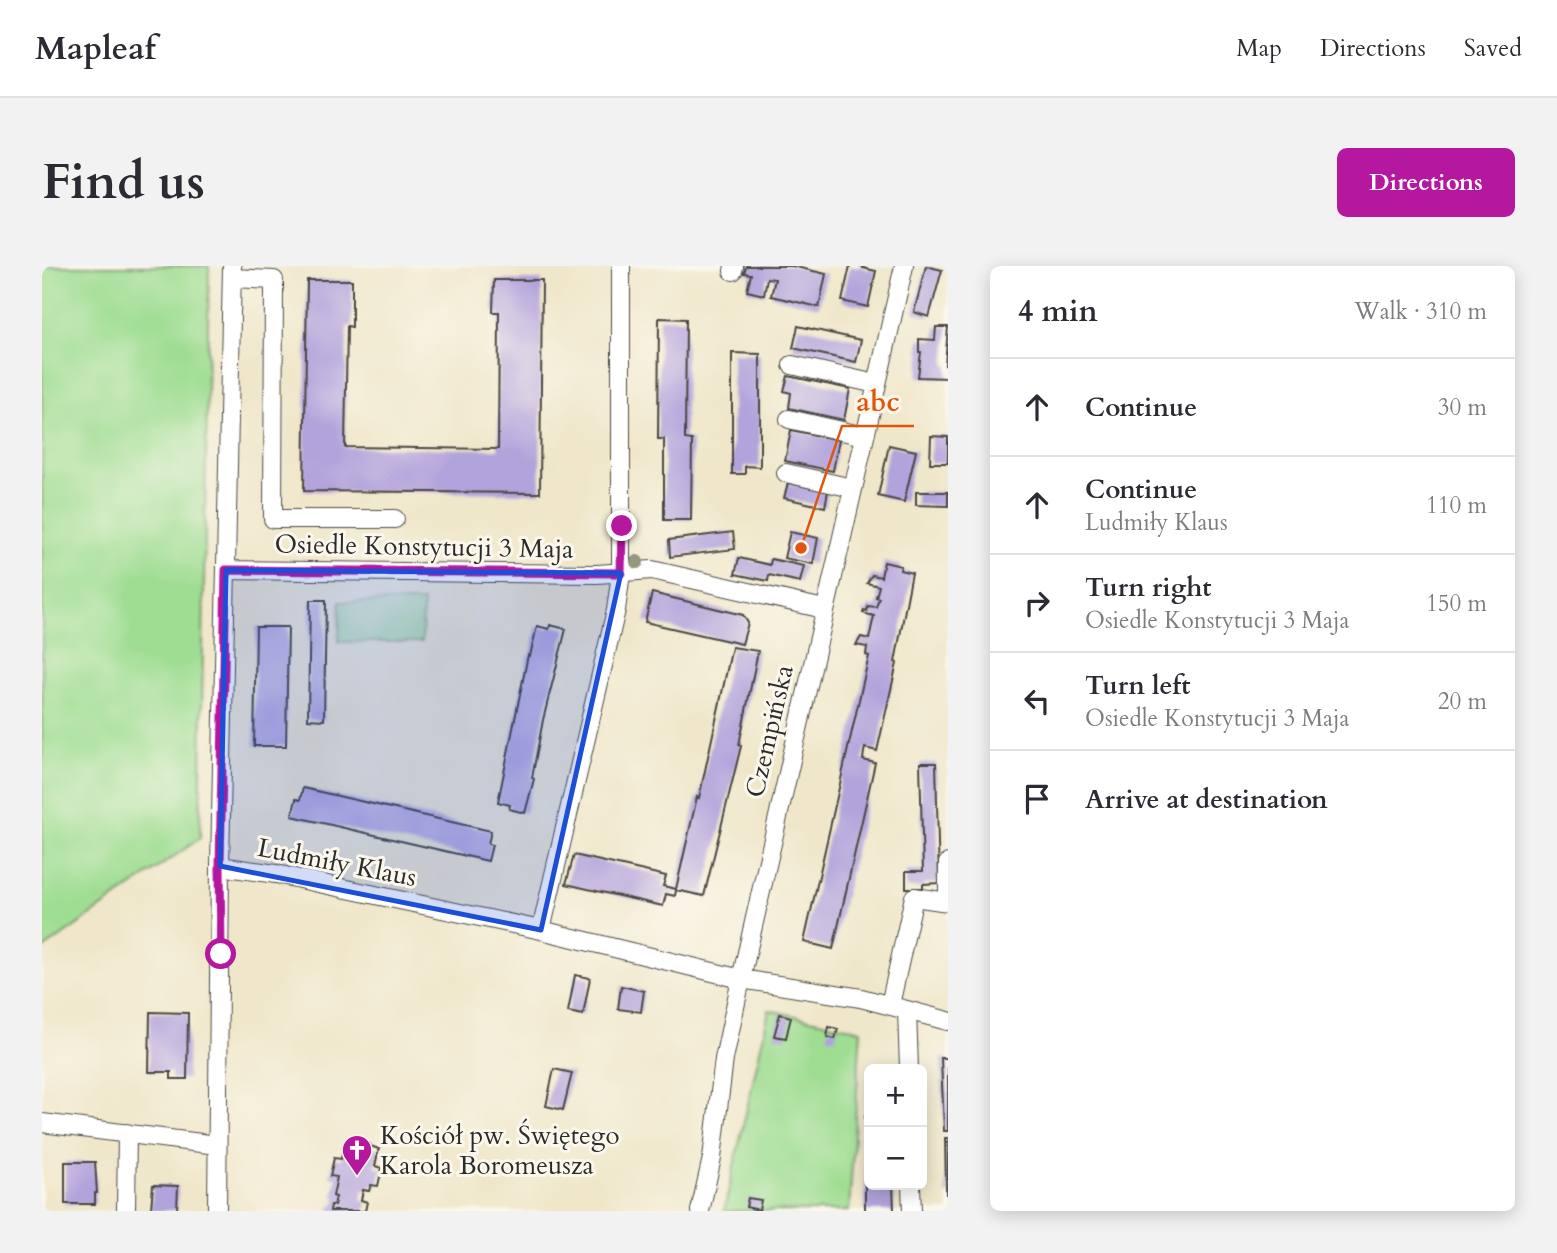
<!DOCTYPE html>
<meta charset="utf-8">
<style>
body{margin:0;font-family:Cardo,serif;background:#f2f2f3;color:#2b2b33}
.controls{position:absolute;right:21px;bottom:21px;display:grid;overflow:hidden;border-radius:10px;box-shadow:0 4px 18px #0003}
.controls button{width:63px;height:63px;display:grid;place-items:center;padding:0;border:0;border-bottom:2px solid #e1e1e2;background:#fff;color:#2b2b33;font:35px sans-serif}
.stop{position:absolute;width:21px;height:21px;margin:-16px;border:5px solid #b5179e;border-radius:50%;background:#fff}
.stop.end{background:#b5179e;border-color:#fff;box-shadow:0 2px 7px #0008}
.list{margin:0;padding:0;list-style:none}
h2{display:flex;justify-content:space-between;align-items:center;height:91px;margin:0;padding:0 28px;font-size:30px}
h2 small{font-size:23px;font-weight:400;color:#7c7c81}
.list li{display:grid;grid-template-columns:46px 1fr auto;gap:21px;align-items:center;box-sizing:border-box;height:98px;padding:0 28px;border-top:2px solid #e1e1e2}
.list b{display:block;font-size:26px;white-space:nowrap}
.list p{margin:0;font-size:23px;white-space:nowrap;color:#7c7c81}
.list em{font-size:23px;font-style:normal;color:#7c7c81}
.icon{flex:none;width:38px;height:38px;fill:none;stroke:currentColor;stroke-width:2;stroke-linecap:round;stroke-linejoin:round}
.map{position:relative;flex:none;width:906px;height:945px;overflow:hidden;border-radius:10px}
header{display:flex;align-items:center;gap:42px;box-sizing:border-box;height:98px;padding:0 35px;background:#fff;border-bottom:2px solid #e1e1e2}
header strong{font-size:33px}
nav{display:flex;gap:38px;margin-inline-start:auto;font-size:24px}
.intro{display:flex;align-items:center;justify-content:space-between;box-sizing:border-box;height:168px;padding:0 42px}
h1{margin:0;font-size:49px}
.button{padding:18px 32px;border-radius:10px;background:#b5179e;color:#fff;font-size:24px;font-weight:700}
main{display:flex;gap:42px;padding:0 42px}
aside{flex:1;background:#fff;border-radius:10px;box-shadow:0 4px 18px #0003}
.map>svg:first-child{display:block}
.green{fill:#9fdd92;stroke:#65845e;stroke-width:2}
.building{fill:#b1a3db}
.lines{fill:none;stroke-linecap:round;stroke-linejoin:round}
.minor-casing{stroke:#494743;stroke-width:20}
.minor{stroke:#fff;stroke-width:18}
.tree{fill:#949881}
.route{stroke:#b5179e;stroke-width:9}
.marked{fill:#1d4ed8;fill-opacity:0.2;stroke:#1d4ed8;stroke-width:5;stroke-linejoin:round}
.labels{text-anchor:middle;stroke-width:6;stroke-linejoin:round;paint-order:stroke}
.street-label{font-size:26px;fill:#2b2b2b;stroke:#fbf7ec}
.poi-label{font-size:26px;fill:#2b2b2b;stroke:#fbf7ec;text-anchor:start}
.leader{fill:none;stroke:#df570e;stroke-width:2.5}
.callout-dot{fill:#df570e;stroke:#fbf7ec;stroke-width:2.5}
.callout-label{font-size:28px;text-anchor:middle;font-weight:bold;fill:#df570e;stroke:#fbf7ec;stroke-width:6;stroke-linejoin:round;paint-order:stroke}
</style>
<header>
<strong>Mapleaf</strong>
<nav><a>Map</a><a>Directions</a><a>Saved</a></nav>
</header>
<div class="intro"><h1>Find us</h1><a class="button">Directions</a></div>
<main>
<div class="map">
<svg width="906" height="945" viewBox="0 0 906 945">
<rect width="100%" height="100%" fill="#fbf7ec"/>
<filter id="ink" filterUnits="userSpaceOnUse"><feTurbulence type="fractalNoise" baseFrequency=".0143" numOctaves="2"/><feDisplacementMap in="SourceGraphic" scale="14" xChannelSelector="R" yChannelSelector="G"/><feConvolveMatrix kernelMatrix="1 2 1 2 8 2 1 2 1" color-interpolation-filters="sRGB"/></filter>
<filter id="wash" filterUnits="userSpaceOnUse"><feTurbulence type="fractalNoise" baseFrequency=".00686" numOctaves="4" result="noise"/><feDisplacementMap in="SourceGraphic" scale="28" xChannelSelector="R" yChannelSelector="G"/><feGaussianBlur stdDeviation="1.57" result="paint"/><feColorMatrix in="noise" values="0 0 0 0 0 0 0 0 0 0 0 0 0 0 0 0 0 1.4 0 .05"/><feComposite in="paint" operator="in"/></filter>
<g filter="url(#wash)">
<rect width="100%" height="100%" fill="#f0e7ca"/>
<path class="green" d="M0 0H167L158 572 0 684Z
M298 336H381L380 376H297Z
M727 744 819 764 807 945H682Z"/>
<g id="blocks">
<path class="building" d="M704 0H750L784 8 777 41 729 30 733 13 725 12 722 29 705 25 709 8 702 7Z
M808 0H822L821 2 834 5 826 41 800 35Z
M884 0 900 4 887 51 872 46Z
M265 14H310V61L305 60 303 181 456 183 457 46H451L452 14H500L498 227 262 225Z
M617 52 644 53 643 173 650 174 649 254H622V173H616Z
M756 60 819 74 814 96 751 82Z
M894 61H906L903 99H906V112L876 111 879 86H877V73L893 74Z
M690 87 718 88V201L703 200V208H690Z
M746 110 808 123 802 154 747 142 749 127 742 125Z
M749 164 797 174 791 205 743 195Z
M889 170 906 171V197H888Z
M847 179 874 185 862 236 836 230Z
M746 217 786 225 783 241 742 232Z
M874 226H906V240L874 239Z
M691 266 693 283 628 291 627 274Z
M748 266 776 272 771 298 742 292Z
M697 292 728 299 729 293 762 300 758 316 727 309 726 315 693 308Z
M842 296 859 300 858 304 870 307 853 396 855 397 835 485 823 482 822 486 821 494 833 497 791 683 762 676 827 390 824 389 825 381 814 379 819 371 827 373 832 350 821 347 822 344 825 345 826 340 834 341 837 332 834 331 837 320 825 317 830 309 839 311Z
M610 327 701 349 706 357 700 378 603 356Z
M268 334H284L282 454 266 453Z
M508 359 524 363 501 454 490 512 492 513 483 547 467 543 468 539 456 536 486 389 488 390 495 360 507 363Z
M214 361H246L244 480H212Z
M690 381 716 385 697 479 699 480 662 630 634 624 633 630 624 628 621 640 524 618 532 589 624 610 621 620 634 623 655 531 657 532Z
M878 497H894L897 617 881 618V622H864V605H881Z
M261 522 449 565 446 578 450 579 446 595 250 550 254 533 258 534Z
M533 709 548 712 541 749 526 746Z
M579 720 602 725 599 746 576 743Z
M108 746 146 747 145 813H129V806H107Z
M738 748 749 751 744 772 732 770Z
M787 761 796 763 793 773 785 771Z
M899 792H906V865H902Z
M512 803 530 807 521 844 504 840Z
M823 849H827V919H851L852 945H823Z
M903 872H906V928H904Z
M303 875 328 878V880L337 883 333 900 340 902 336 920 329 919 327 925 321 924 319 934 325 936 323 945H288L289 939H292L294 931 291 930 295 911 288 910 292 892 299 893Z
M23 896H53L55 927H53V938H23Z
M111 919 136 920 135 944 112 945 109 943Z
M706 932 719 934 717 944 704 941Z"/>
</g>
</g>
<g filter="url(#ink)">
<use href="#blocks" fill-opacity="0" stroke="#494743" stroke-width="2"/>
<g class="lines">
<g class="minor-casing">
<path id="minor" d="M691 5 692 0
M190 12 232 14 231 253H353
M750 99 834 118
M747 153 822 170
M744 207 810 222
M184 304 555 308 610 304 782 343
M178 600 234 608 499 664 699 713 819 732 906 755
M499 664 574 344 579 307V0
M848 739 872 631 906 636V597
M865 744 867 803
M0 857 175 879
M869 919 870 945
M84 945 85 867
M175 945 178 600 190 0
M658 945 670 892 682 793 699 713 862 0"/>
</g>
<use href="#minor" class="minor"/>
</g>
<circle class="tree" cx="595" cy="296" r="7"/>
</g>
<g class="lines" filter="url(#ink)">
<path class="route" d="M179 688 178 600 184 304 579 307 580 260"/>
</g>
<path class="marked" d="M184 304 579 307 499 664 178 600Z"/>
<defs>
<g id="church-pin" transform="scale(1.575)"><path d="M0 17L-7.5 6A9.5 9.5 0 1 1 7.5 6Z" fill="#b5179e" stroke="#fbf7ec"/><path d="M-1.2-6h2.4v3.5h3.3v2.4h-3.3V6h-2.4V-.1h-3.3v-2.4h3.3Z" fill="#fff"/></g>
</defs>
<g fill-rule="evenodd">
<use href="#church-pin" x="315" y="884"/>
</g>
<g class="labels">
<g class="street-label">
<text transform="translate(382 280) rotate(1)" y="9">Osiedle Konstytucji 3 Maja</text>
<text transform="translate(727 465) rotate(-77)" y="9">Czempińska</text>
<text transform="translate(295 596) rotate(11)" y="9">Ludmiły Klaus</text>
</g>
<g class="poi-label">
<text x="338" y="878">Kościół pw. Świętego<tspan x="338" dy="30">Karola Boromeusza</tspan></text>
</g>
</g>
<path class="leader" d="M759 282L800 160H872"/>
<circle class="callout-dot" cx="759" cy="282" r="7"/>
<g class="callout-label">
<text x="836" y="145">abc</text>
</g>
</svg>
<div class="controls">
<button>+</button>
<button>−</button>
</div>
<div class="stop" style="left:179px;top:688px"></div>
<div class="stop end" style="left:580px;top:260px"></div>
</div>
<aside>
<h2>4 min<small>Walk · 310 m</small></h2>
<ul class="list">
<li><svg class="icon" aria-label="ahead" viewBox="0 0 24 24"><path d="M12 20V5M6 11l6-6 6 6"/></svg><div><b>Continue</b></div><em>30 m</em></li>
<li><svg class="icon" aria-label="ahead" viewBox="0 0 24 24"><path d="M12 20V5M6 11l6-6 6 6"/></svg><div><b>Continue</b><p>Ludmiły Klaus</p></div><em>110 m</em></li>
<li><svg class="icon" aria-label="right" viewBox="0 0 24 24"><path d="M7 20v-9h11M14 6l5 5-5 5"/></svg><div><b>Turn right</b><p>Osiedle Konstytucji 3 Maja</p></div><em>150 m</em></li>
<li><svg class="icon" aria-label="left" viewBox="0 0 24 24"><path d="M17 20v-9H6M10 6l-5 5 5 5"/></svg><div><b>Turn left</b><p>Osiedle Konstytucji 3 Maja</p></div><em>20 m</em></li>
<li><svg class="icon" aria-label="arrive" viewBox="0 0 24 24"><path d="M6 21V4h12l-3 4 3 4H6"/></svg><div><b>Arrive at destination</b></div></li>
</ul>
</aside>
</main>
